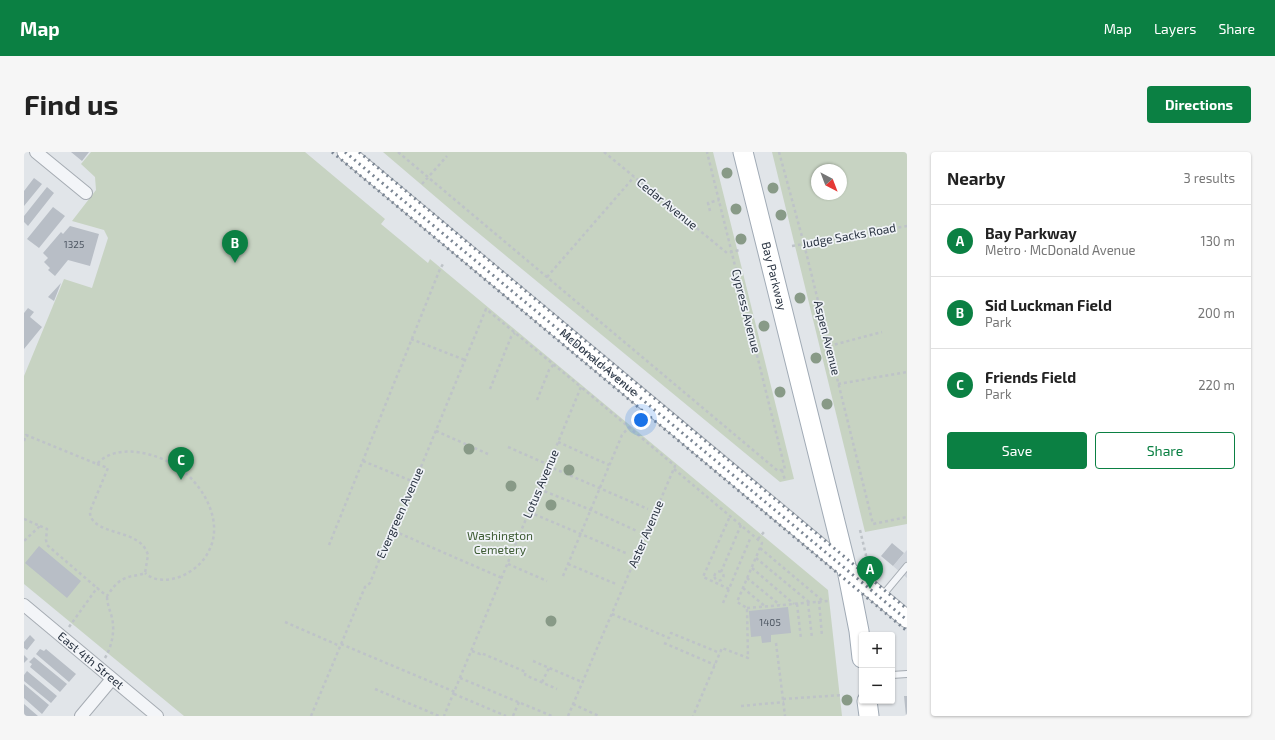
<!DOCTYPE html>
<meta charset="utf-8">
<style>
body{margin:0;font-family:"Exo 2",sans-serif;background:#f6f6f6;color:#222}
.controls{position:absolute;right:12px;bottom:12px;display:grid;overflow:hidden;border-radius:4px;box-shadow:0 1px 3px #0004}
.controls button{width:36px;height:36px;display:grid;place-items:center;padding:0;border:0;border-bottom:1px solid #e0e0e0;background:#fff;color:#222;font:20px sans-serif}
.compass{position:absolute;left:787px;top:12px;width:36px;height:36px;border-radius:50%;background:#fff;box-shadow:0 1px 3px #0004;rotate:138deg}
.you{position:absolute;left:617px;top:268px;width:14px;height:14px;margin:-10px;border:3px solid #fff;border-radius:50%;background:#1a73e8;box-shadow:0 0 0 6px #1a73e833}
.badge{display:grid;place-items:center;width:26px;height:26px;border-radius:50%;background:#0b8043;color:#fff;font-size:13px;font-weight:700}
.pin{position:absolute;translate:-50% -33px;filter:drop-shadow(0 1px 2px #0008)}
.pin::after{content:'';position:absolute;top:21px;width:14px;height:12px;background:inherit;clip-path:polygon(0 0,100% 0,50% 100%)}
.list{margin:0;padding:0;list-style:none}
h2{display:flex;justify-content:space-between;align-items:center;height:52px;margin:0;padding:0 16px;font-size:17px}
h2 small{font-size:13px;font-weight:400;color:#767676}
.list li{display:grid;grid-template-columns:26px 1fr auto;gap:12px;align-items:center;box-sizing:border-box;height:72px;padding:0 16px;border-top:1px solid #e0e0e0}
.list b{display:block;font-size:15px;white-space:nowrap}
.list p{margin:0;font-size:13px;white-space:nowrap;color:#767676}
.list em{font-size:13px;font-style:normal;color:#767676}
.actions{display:flex;gap:8px;padding:12px 16px}
.actions a{flex:1;padding:9px 0;border:1px solid #0b8043;border-radius:4px;text-align:center;font-size:14px;color:#0b8043}
.actions .main{background:#0b8043;color:#fff}
.map{position:relative;flex:none;width:883px;height:564px;overflow:hidden;border-radius:4px}
header{display:flex;align-items:center;gap:24px;box-sizing:border-box;height:56px;padding:0 20px;background:#0b8043;color:#fff}
header strong{font-size:19px}
nav{display:flex;gap:22px;margin-inline-start:auto;font-size:14px}
.intro{display:flex;align-items:center;justify-content:space-between;box-sizing:border-box;height:96px;padding:0 24px}
h1{margin:0;font-size:28px}
.button{padding:10px 18px;border-radius:4px;background:#0b8043;color:#fff;font-size:14px;font-weight:700}
main{display:flex;gap:24px;padding:0 24px}
aside{flex:1;background:#fff;border-radius:4px;box-shadow:0 1px 3px #0004}
.map>svg:first-child{display:block}
.built{fill:#cfd4db}
.green{fill:#c7d3c2;fill-rule:evenodd}
.building{fill:#b8bec6}
.lines{fill:none;stroke-linecap:round;stroke-linejoin:round}
.lane-casing{stroke:#a6acb3;stroke-width:8}
.street-casing{stroke:#a6acb3;stroke-width:14}
.secondary-casing{stroke:#a6acb3;stroke-width:19}
.primary-casing{stroke:#a0aab5;stroke-width:21}
.path{stroke:#bec3c8;stroke-width:2.5;stroke-dasharray:3 3;stroke-linecap:butt}
.lane{stroke:#f3f5f8;stroke-width:6}
.street{stroke:#f3f5f8;stroke-width:12}
.secondary{stroke:#fff;stroke-width:17}
.primary{stroke:#fff;stroke-width:19}
.rail{stroke:#7a8593;stroke-width:3;stroke-dasharray:2 4;stroke-linecap:butt}
.tree{fill:#889a87}
.labels{text-anchor:middle;stroke-width:3.5;stroke-linejoin:round;paint-order:stroke}
.number-label{font-size:10px;fill:#4d5662}
.street-label{font-size:12px;fill:#293341;stroke:#f0f3f7}
.park-label{font-size:12px;fill:#405d36;stroke:#f0f3f7}
</style>
<header>
<strong>Map</strong>
<nav><a>Map</a><a>Layers</a><a>Share</a></nav>
</header>
<div class="intro"><h1>Find us</h1><a class="button">Directions</a></div>
<main>
<div class="map">
<svg width="883" height="564" viewBox="0 0 883 564">
<rect width="100%" height="100%" fill="#e1e5e9"/>
<path class="built" d="M883 398V426L869 414Z"/>
<path class="green" d="M67 0H281L361 67 357 72 404 111 406 107 804 438 818 564H160L0 432V224L40 127 68 136 84 86 80 78 48 69 72 38 71 25 57 12Z
M359 0H689L770 327 756 330 441 70Z
M748 0H883V372L841 380ZM793 18H817V42H793Z"/>
<path class="building" d="M47 0H65L58 9Z
M10 26 18 32 0 54V39Z
M23 35 30 41 4 74 0 70V64Z
M29 55 41 64 15 96 3 87Z
M46 74 75 82 66 114 44 108 31 124 24 118 26 116 20 110 24 106 19 101 37 80 39 82Z
M37 131 30 149 24 145Z
M4 156 10 160 6 165 18 175 0 197V161Z
M868 391 880 401 869 414 857 404Z
M15 394 57 429 43 446 1 411Z
M764 455 767 481 747 483V490L738 491 737 484 727 485 725 459Z
M6 483 11 488 3 498 0 496V490Z
M16 497 20 499 22 497 52 522 45 530 12 502Z
M0 503 4 507 0 511Z
M10 505 43 532 36 540 6 515 8 512 5 510Z
M3 519 33 544 27 551 0 529V523Z
M0 532 25 553 18 562 0 546Z
M880 544H883V564H882Z
M0 552 14 564H0Z"/>
<g class="lines">
<g class="lane-casing">
<path id="lane" d="M858 444 883 414
M868 523 883 522"/>
</g>
<g class="street-casing">
<g id="street">
<path d="M12 0 62 41"/>
<path id="s1" d="M0 453 133 564"/>
<path d="M57 564 88 527"/>
</g>
</g>
<g class="secondary-casing">
<g id="secondary">
<path id="s2" d="M322 0 883 467"/>
</g>
</g>
<g class="primary-casing">
<g id="primary">
<path id="s3" d="M719 0 823 418 835 479 838 506"/>
<path d="M843 549 845 564"/>
</g>
</g>
<path class="path" d="M374 0 754 319 761 317 683 0
M580 0 703 101 716 98
M755 0 780 92 849 372 883 365
M398 32 423 4
M686 59 684 51 695 48
M768 94 883 74
M523 125 610 25
M387 187 441 208
M805 194 858 180
M814 232 883 220
M466 237 487 185 491 181
M513 248 525 218 530 212
M412 279 464 302
M0 289 2 283 73 312C92 290 134 301 155 316 178 332 198 366 187 394 182 408 171 418 158 424 145 429 131 430 121 421
M534 290 585 313
M484 295 525 313
M339 309 390 330
M73 312 84 316 66 359C65 378 97 379 110 387 117 390 122 396 124 403L121 421
M524 314 624 357
M650 317 738 391 713 450 723 456 724 506 698 496 669 564
M758 318 761 328
M515 337 567 358 613 379
M505 360 604 402
M0 367 16 374 0 389
M16 374 23 377 22 388 23 393 73 436
M836 378 842 403 839 407
M370 379 478 426
M734 387 740 380
M305 393 416 117 419 112
M736 396 799 449
M732 406 785 450
M484 412 523 429
M544 412 592 432
M728 416 770 452
M690.5 424a4.5 4.5 0 1 1 9 0a4.5 4.5 0 1 1-9 0Z
M697 420 717 373
M539 424 598 283 605 275
M723 426 756 453
M719 436 742 455
M705 437 679 425 706 364
M795 449 798 484
M699 451 726 387
M784 451 788 486
M773 452 777 487
M723 456 804 449
M588 462 645 486 647 481 696 501
M261 470 316 494
M45 475 73 436 83 444C88 437 93 429 102 426 108 423 114 424 121 421
M640 491 691 513
M752 491 761 564
M317 492 431 540
M448 499 456 502 457 501 502 520 501 523 533 537
M81 506C88 494 91 479 88 466 86 458 83 452 83 444
M509 509 558 530
M436 526 528 564
M518 530 525 516
M351 537 415 564
M430 542 482 564
M759 547 819 543
M549 552 575 564
M717 554 760 550
M287 564 341 435 346 431 356 406 359 407 462 157 557 235 420 564
M489 564 495 550
M544 564 651 314 557 235"/>
<use href="#lane" class="lane"/>
<use href="#street" class="street"/>
<use href="#secondary" class="secondary"/>
<use href="#primary" class="primary"/>
<path class="rail" d="M308 0 883 479
M321 0 883 468
M335 0 883 457"/>
</g>
<g class="tree">
<circle cx="703" cy="21" r="5.5"/>
<circle cx="749" cy="36" r="5.5"/>
<circle cx="712" cy="57" r="5.5"/>
<circle cx="757" cy="63" r="5.5"/>
<circle cx="717" cy="87" r="5.5"/>
<circle cx="776" cy="146" r="5.5"/>
<circle cx="740" cy="174" r="5.5"/>
<circle cx="792" cy="206" r="5.5"/>
<circle cx="756" cy="240" r="5.5"/>
<circle cx="803" cy="252" r="5.5"/>
<circle cx="445" cy="297" r="5.5"/>
<circle cx="545" cy="318" r="5.5"/>
<circle cx="487" cy="334" r="5.5"/>
<circle cx="527" cy="353" r="5.5"/>
<circle cx="527" cy="469" r="5.5"/>
<circle cx="823" cy="548" r="5.5"/>
</g>
<g class="labels">
<g class="number-label">
<text x="50" y="96">1325</text>
<text x="746" y="474">1405</text>
</g>
<g class="street-label">
<text transform="translate(643 52) rotate(39)" y="4">Cedar Avenue</text>
<text transform="translate(825 84) rotate(-10)" y="4">Judge Sacks Road</text>
<text dy="4" stroke="none"><textPath href="#s3" startOffset="128">Bay Parkway</textPath></text>
<text transform="translate(722 159) rotate(76)" y="4">Cypress Avenue</text>
<text transform="translate(803 186) rotate(76)" y="4">Aspen Avenue</text>
<text dy="4" stroke="none"><textPath href="#s2" startOffset="329">McDonald Avenue</textPath></text>
<text transform="translate(517 332) rotate(-67)" y="4">Lotus Avenue</text>
<text transform="translate(376 361) rotate(-66)" y="4">Evergreen Avenue</text>
<text transform="translate(622 382) rotate(-67)" y="4">Aster Avenue</text>
<text dy="4" stroke="none"><textPath href="#s1" startOffset="87">East 4th Street</textPath></text>
</g>
<g class="park-label">
<text x="476" y="388">Washington<tspan x="476" dy="14">Cemetery</tspan></text>
</g>
</g>
</svg>
<div class="controls">
<button>+</button>
<button>−</button>
</div>
<svg class="compass" viewBox="-18 -18 36 36"><path d="M0-13l5 13h-10z" fill="#e53935"/><path d="M0 13l5-13h-10z" fill="#767676"/></svg>
<div class="you"></div>
<div class="pin badge" style="left:846px;top:437px">A</div>
<div class="pin badge" style="left:211px;top:111px">B</div>
<div class="pin badge" style="left:157px;top:328px">C</div>
</div>
<aside>
<h2>Nearby<small>3 results</small></h2>
<ul class="list">
<li><span class="badge">A</span><div><b>Bay Parkway</b><p>Metro · McDonald Avenue</p></div><em>130 m</em></li>
<li><span class="badge">B</span><div><b>Sid Luckman Field</b><p>Park</p></div><em>200 m</em></li>
<li><span class="badge">C</span><div><b>Friends Field</b><p>Park</p></div><em>220 m</em></li>
</ul>
<div class="actions"><a class="main">Save</a><a>Share</a></div>
</aside>
</main>
